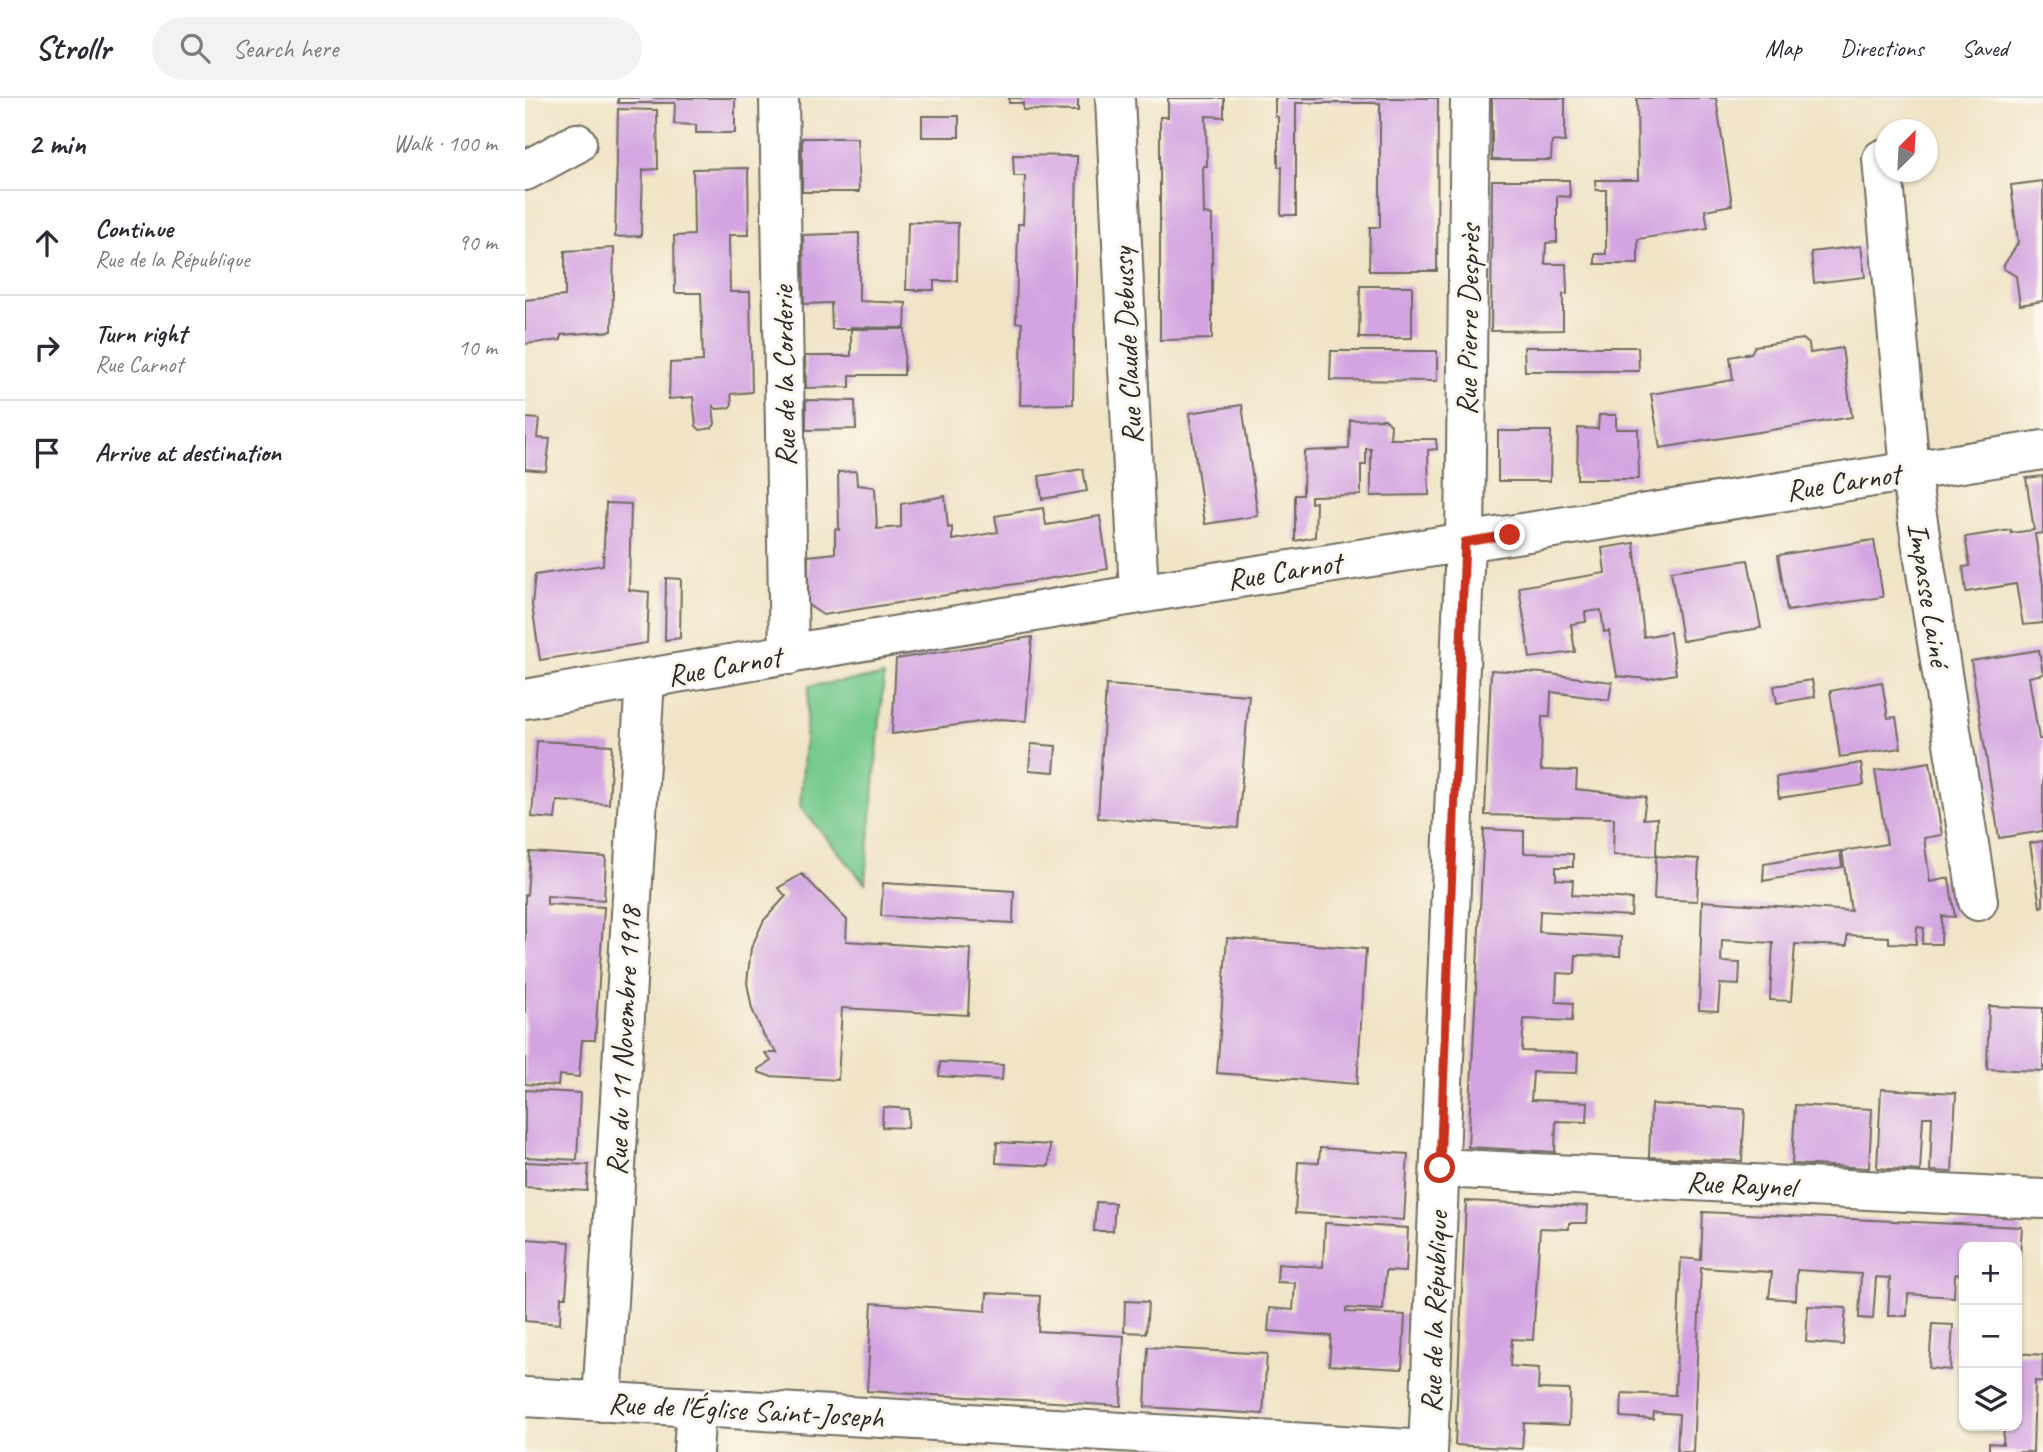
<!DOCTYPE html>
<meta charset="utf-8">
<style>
body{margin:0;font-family:Caveat,sans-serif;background:#f2f2f3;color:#2b2b33}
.controls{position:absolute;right:21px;bottom:21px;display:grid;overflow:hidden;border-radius:14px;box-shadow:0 2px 5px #0004}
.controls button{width:63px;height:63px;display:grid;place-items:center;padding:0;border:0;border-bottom:2px solid #e1e1e2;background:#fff;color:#2b2b33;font:35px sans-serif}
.compass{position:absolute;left:1350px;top:21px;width:63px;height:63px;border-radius:50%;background:#fff;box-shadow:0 2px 5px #0004;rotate:24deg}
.stop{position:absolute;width:21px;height:21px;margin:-16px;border:5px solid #c8321e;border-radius:50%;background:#fff}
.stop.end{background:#c8321e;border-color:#fff;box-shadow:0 2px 7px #0008}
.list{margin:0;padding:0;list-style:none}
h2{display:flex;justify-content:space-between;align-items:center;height:91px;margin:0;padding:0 28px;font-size:30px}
h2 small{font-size:23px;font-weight:400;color:#7c7c81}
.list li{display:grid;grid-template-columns:46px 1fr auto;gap:21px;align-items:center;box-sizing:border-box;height:105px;padding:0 28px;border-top:2px solid #e1e1e2}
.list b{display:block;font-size:26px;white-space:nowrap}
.list p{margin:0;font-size:23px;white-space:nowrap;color:#7c7c81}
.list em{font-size:23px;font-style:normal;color:#7c7c81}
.icon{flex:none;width:38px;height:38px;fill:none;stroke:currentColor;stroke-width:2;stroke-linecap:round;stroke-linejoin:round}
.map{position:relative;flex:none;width:1518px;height:1354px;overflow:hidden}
header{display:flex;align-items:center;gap:42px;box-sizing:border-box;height:98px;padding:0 35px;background:#fff;border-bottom:2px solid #e1e1e2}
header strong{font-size:33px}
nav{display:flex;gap:38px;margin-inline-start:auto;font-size:24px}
.search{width:490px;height:63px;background:#f2f2f3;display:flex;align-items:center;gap:18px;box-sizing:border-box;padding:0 24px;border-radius:38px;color:#7c7c81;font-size:26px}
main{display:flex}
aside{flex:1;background:#fff}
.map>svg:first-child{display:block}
.green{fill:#77ca8d;stroke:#517a5c;stroke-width:2}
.building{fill:#d3a4e1}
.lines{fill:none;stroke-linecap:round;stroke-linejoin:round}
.minor-casing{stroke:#706c61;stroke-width:42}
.minor{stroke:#fff;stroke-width:38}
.route{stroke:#c8321e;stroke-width:9}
.labels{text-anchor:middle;stroke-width:6;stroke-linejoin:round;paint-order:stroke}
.street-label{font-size:30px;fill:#2b2b2b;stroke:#fbf7ec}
</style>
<header>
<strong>Strollr</strong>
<div class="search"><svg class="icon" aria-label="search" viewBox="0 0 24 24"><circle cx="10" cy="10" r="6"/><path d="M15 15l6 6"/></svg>Search here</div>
<nav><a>Map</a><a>Directions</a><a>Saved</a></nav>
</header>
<main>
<aside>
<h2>2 min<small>Walk · 100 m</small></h2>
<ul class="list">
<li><svg class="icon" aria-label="ahead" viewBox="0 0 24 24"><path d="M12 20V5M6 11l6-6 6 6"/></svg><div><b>Continue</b><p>Rue de la République</p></div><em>90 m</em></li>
<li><svg class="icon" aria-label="right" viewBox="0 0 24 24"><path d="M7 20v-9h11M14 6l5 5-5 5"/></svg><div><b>Turn right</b><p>Rue Carnot</p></div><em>10 m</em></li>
<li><svg class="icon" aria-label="arrive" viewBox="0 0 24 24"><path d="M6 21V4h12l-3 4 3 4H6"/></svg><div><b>Arrive at destination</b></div></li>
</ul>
</aside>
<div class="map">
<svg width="1518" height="1354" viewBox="0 0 1518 1354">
<rect width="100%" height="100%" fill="#fbf7ec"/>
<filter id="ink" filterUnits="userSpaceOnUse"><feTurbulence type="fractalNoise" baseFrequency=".0143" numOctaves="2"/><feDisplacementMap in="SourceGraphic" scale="14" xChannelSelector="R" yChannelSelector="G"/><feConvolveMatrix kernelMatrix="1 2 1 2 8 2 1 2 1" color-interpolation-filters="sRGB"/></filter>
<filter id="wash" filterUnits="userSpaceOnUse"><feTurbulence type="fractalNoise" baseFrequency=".00686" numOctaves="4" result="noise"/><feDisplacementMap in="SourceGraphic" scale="28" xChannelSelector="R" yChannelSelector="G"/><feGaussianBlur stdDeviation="1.57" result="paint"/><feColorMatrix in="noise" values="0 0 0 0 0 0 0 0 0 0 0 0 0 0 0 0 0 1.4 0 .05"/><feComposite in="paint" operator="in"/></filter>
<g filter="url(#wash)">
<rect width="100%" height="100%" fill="#f0e4c6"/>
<path class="green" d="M359 578 340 785 275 709 284 588Z"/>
<g id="blocks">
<path class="building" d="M93 0H210V35H171V27L149 26 150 5H93Z
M484 0H553V13L498 12V5H484Z
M643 0H699V19L681 18 682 68H678L679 116 687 117V241L635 242V19H643Z
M750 0H913L912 173H844L845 129H855V5H771V117H756L757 69H753V19L750 18Z
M967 0H1040V44L1027 43 1026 62H967Z
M1112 0H1191L1207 107 1180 112 1183 130 1113 141V166H1070V156H1081V92H1071L1070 82H1113Z
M93 11 132 12 133 71 118 72 116 138 90 139Z
M397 18H434V39H397Z
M277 40H332L334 94H277Z
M488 57 552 58 548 306 495 307 497 225 491 224 493 126H498L500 78H489Z
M223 70 224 137H204L205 194H225L227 294 206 296 207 306 204 310 192 311 188 308 190 326 187 330 175 332 171 328 168 299 144 301 145 265 178 263 176 195H150L149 138 169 137 168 71Z
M967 82H1044L1045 99 1032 98V144L1021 145 1020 166H1041L1042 196H1038V232L966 233Z
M1518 83V203L1495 207 1491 178 1479 171V167L1493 145 1486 87Z
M383 124 433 125 432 183H409V192H381Z
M334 135V203L381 205 380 230 326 229V231H380L379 277H325V289L281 290 280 258H326V231H307L306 205 279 206 278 137Z
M1336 148 1340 179 1289 185 1286 154Z
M89 150 87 233 36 237V242L0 246V202L40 198V153Z
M835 188H887V240H834Z
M1278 241 1284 246 1285 255 1317 250 1327 319 1135 350 1126 296 1208 282 1205 259 1226 255 1230 248Z
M999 249H1113L1114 273H1000Z
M806 253H912V283L805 282Z
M281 302 330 303 331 331 281 332Z
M717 307 733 418 680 426 664 315Z
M1074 317H1091V331H1113L1114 381H1052L1053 330 1073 331Z
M0 320 14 321 12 340 25 341 21 373 0 371Z
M860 321 866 327 865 341H911L912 351 903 352 904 397 846 398V351H841V367H836V397L786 398V405L791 404 790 439 770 443V397H778L779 353 824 351 825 322Z
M973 333H1026L1025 383H973Z
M558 371 562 393 517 401 514 378Z
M331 373 332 387 350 389 352 431 376 429V406L420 398 423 430 427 429V442L473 434 470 418 518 410 521 427 575 418 583 471 298 517 283 507V458L310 455V431L314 432 313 374Z
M1518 378V435L1510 436 1518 487V525L1498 527 1491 486 1441 494 1438 469 1445 468 1440 439 1486 432V435L1509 432 1501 380Z
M81 405 106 406 104 492 124 494 122 545 15 562 7 507 10 477 78 467Z
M1349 442 1358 499 1262 513 1253 457Z
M1109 445 1119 539 1145 534 1151 576 1123 581 1092 578 1084 533 1079 534 1076 512 1060 514 1061 524 1046 526 1050 554 1005 560 994 489 1080 475 1077 450Z
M1223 462 1236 530 1157 543 1146 473Z
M141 480 156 481 155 540 140 542Z
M507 539 501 623 476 621 367 636 371 561Z
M1514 552 1518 576 1504 579 1514 641H1518V733L1474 740 1446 563Z
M966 572 1017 575 1087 584 1084 602 1026 594 1025 619H1017L1016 672 1052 673 1051 691 1121 699 1118 721 1132 720 1131 758 1088 757 1089 720 960 717Z
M1287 582 1290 599 1252 605 1249 588Z
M1357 584 1363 620 1371 619 1376 650 1315 659 1305 593Z
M581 587 724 597 713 730 573 720Z
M12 643 87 647 84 706 32 703 30 721 7 719Z
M506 646 531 648 529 674 504 672Z
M1405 664 1417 737 1399 740 1405 784 1424 780 1430 819 1417 818 1416 846H1397L1399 830 1392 829 1391 846 1364 845V839L1322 837V848L1270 846 1266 903 1245 902 1248 845 1197 842 1196 864 1215 865 1214 887 1195 886 1193 913 1174 912 1177 803 1326 813 1317 753 1362 746 1350 673Z
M1336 665 1339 687 1254 700 1251 679Z
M959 731 999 733V755L1048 756V769H1031V781L1048 782 1047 797 1107 801 1106 818 1015 813 1014 834 1096 839 1095 858 1051 857 1050 876 1032 875 1031 904 1048 905 1047 923 999 921 997 953 1053 955 1052 975 1008 974 1006 1002 1063 1004 1062 1024 1031 1023 1030 1054 943 1049Z
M1518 743V808L1515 809 1505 745Z
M1315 753 1317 769 1238 783 1239 766Z
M5 754 81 759 79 802 22 798V806L79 809 70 942H57L54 979 34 977 33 988 0 986V797H2Z
M1131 758 1174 761 1172 803 1129 801Z
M277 776 322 822 321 843 446 851 443 917 317 910 313 982 244 978 233 974V971L246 963 240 955H252L239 938 227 911 222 885 226 850 239 822 261 798 253 790Z
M358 785 489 793 488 825 356 818Z
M702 840 841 851 832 986 692 975Z
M1464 908 1518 910V973L1462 971Z
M415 964 478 967 477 982 414 978Z
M1356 991 1431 995 1427 1074 1405 1073 1407 1019H1398L1395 1073 1352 1070Z
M0 992 55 995 52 1062 0 1059Z
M1126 1006 1220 1011 1217 1063 1124 1059Z
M1270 1007 1347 1011 1344 1070 1267 1066Z
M358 1009 384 1011 383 1030 357 1029Z
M472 1044 525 1047 524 1068 471 1065Z
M795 1050 883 1056 879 1122 770 1115 773 1064 794 1065Z
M0 1064 64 1067 62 1093 0 1089Z
M941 1103 1063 1108 1062 1125H1044V1131L1015 1130 1008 1242 987 1241 985 1268 1014 1270 1013 1291 1045 1292 1044 1327 999 1325 997 1351 930 1347Z
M571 1104 590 1105 588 1133H569Z
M1178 1114 1497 1129 1494 1170H1492V1149H1439V1177L1430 1176 1429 1199 1383 1196 1382 1218H1363L1365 1180 1351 1179 1348 1221 1334 1220 1336 1176 1272 1172 1271 1202 1244 1200 1247 1174 1176 1170 1168 1354H1152L1154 1316 1129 1314 1128 1321 1096 1319 1097 1295 1150 1297 1156 1160 1176 1162Z
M800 1125 883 1130 881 1174 861 1173 858 1212 821 1210V1214L880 1217 877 1271 804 1267 806 1238 743 1233 745 1210 768 1212 770 1185 752 1184 753 1166 798 1169Z
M0 1141 45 1144 41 1199H36L35 1226 0 1223Z
M462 1195 515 1198 513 1233 599 1238 596 1308 342 1293 347 1205 461 1213Z
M600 1203 623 1204 621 1235 599 1234Z
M1283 1208 1321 1210 1318 1247 1281 1244Z
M1407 1226 1428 1227 1425 1272 1404 1270Z
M623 1249 742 1256 738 1316 620 1309Z
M1492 1255 1518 1257 1517 1284 1510 1283 1508 1354H1464V1345L1478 1346 1479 1328H1492Z"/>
</g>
</g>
<g filter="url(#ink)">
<use href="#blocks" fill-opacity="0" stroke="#706c61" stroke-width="2"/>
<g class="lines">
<g class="minor-casing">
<path id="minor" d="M254 0 264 557
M590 0 614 496
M1357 61 1385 373 1453 803
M0 73 52 45
M0 601 614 496 1518 352
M915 1070 1518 1101
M0 1299 903 1352
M77 1304 120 581
M168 1354 171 1309
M903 1354 940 445 945 0"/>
</g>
<use href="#minor" class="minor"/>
</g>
</g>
<g class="lines" filter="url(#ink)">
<path class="route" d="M915 1070 940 444 985 437"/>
</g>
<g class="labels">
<g class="street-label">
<text transform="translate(943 222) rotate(-89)" y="10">Rue Pierre Desprès</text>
<text transform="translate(602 248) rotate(-93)" y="10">Rue Claude Debussy</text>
<text transform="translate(259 278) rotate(-91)" y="10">Rue de la Corderie</text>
<text transform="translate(1318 384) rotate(-9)" y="10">Rue Carnot</text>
<text transform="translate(759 473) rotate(-9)" y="10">Rue Carnot</text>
<text transform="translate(1404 496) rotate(81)" y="10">Impasse Lainé</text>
<text transform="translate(199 568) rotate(-10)" y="10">Rue Carnot</text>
<text transform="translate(98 943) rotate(-87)" y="10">Rue du 11 Novembre 1918</text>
<text transform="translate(1216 1086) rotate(3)" y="10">Rue Raynel</text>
<text transform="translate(909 1214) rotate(-88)" y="10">Rue de la République</text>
<text transform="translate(221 1312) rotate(3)" y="10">Rue de l'Église Saint-Joseph</text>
</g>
</g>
</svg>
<div class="controls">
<button>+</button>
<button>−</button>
<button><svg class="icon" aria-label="layers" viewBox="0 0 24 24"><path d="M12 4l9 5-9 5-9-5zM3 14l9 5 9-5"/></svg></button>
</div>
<svg class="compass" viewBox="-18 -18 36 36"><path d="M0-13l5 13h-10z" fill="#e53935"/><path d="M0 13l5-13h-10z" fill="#7c7c81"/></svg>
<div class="stop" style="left:915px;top:1070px"></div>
<div class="stop end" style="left:985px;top:437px"></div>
</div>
</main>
